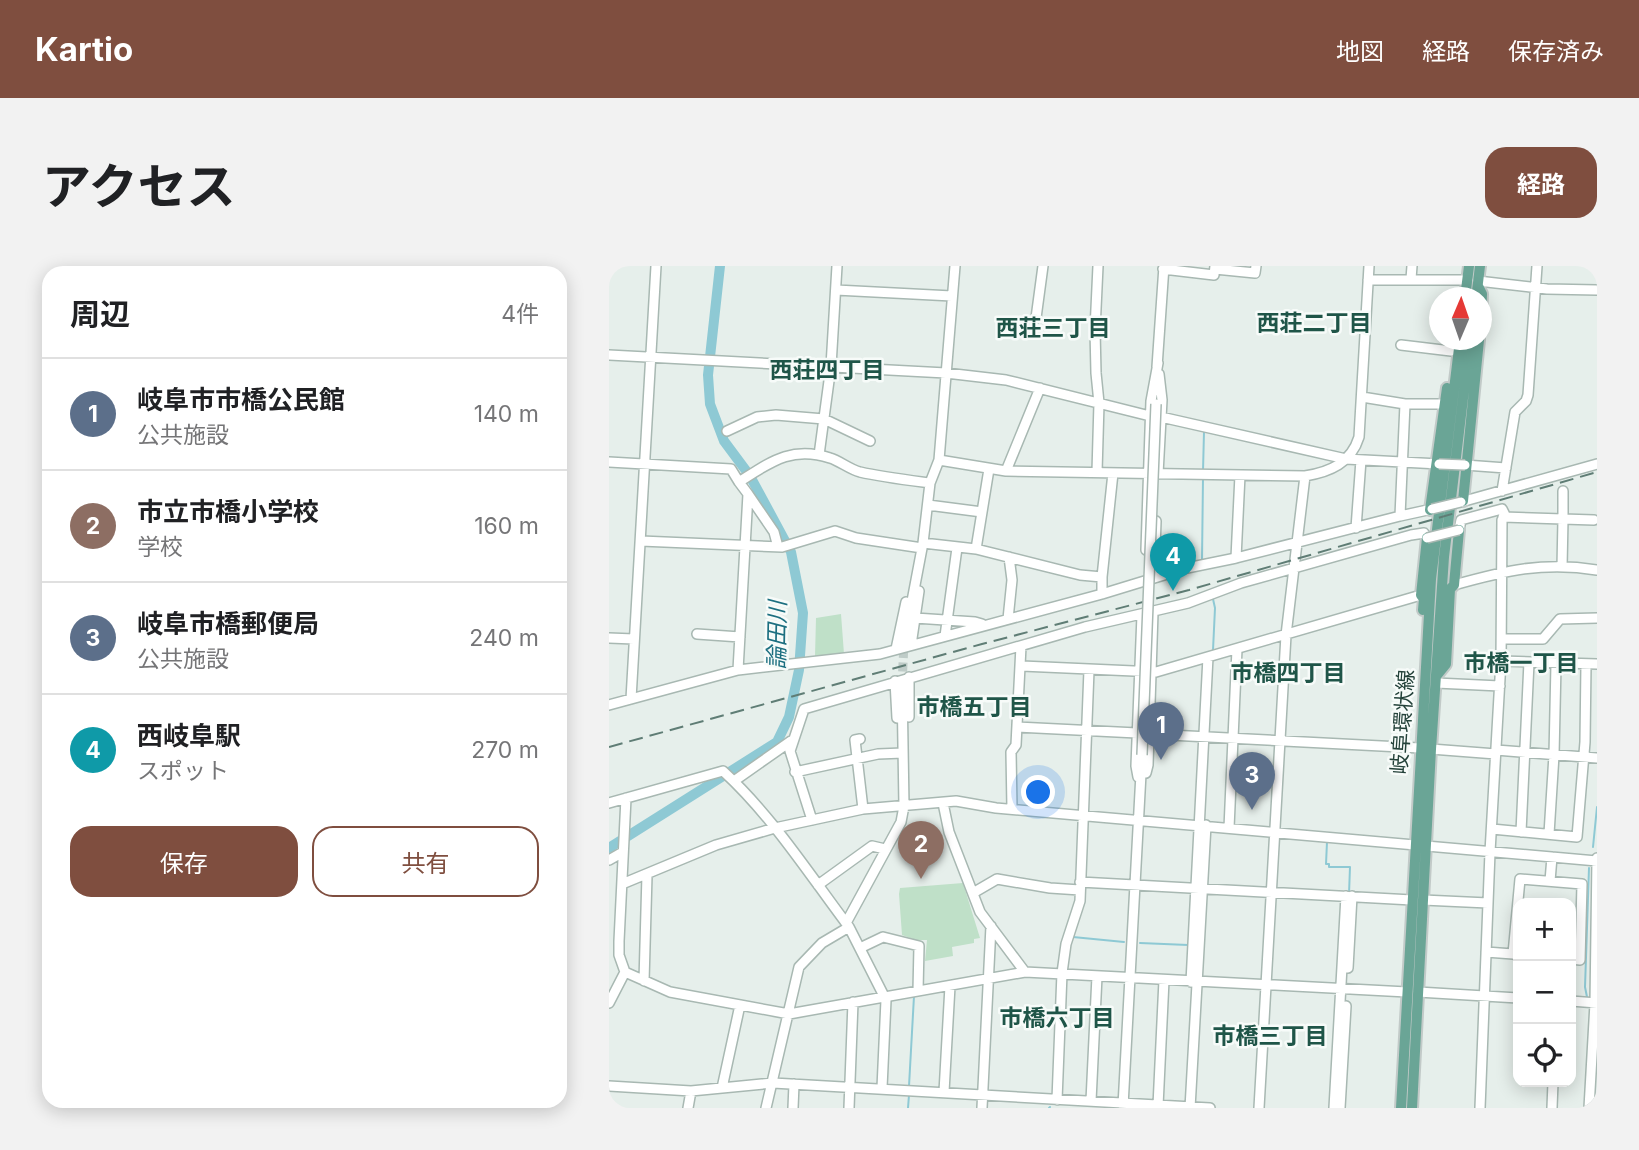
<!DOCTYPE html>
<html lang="ja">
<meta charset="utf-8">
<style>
body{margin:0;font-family:Inter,"Noto Sans JP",sans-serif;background:#f2f2f2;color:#202124}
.controls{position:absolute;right:21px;bottom:21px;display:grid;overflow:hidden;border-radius:14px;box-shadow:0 4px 18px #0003}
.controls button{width:63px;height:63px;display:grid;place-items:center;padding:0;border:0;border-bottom:2px solid #e0e0e0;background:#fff;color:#202124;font:35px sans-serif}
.compass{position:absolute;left:820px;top:21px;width:63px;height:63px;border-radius:50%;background:#fff;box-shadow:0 4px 18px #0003;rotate:2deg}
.you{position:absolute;left:430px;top:527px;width:24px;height:24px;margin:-18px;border:5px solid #fff;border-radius:50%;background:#1a73e8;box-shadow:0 0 0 10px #1a73e833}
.badge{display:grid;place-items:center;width:46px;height:46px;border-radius:50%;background:#7f4e3f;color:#fff;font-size:23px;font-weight:700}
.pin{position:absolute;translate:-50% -58px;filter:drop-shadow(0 2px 4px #0008)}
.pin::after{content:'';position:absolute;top:37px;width:24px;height:21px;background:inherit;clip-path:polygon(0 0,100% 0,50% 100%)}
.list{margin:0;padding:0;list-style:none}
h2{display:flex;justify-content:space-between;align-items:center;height:91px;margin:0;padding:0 28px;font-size:30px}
h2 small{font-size:23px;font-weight:400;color:#757577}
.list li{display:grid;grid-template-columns:46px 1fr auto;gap:21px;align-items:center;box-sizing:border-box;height:112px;padding:0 28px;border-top:2px solid #e0e0e0}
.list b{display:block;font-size:26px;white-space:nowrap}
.list p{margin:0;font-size:23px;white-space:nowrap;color:#757577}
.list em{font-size:23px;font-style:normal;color:#757577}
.actions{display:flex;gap:14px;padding:21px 28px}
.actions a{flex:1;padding:16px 0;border:2px solid #7f4e3f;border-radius:21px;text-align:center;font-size:24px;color:#7f4e3f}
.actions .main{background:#7f4e3f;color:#fff}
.icon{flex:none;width:38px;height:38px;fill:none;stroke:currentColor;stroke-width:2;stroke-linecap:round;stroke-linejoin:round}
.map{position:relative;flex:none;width:988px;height:842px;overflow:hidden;border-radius:21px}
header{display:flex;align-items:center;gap:42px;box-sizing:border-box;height:98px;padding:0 35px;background:#7f4e3f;color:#fff}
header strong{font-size:33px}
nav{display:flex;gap:38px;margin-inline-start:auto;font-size:24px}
.intro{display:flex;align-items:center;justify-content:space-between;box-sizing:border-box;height:168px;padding:0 42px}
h1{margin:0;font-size:49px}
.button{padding:18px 32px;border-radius:21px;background:#7f4e3f;color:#fff;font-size:24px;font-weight:700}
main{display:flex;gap:42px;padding:0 42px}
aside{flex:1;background:#fff;border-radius:21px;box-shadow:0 4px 18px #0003}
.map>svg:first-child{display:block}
.green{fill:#bfe0c8}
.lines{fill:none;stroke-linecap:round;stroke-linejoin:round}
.stream{stroke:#8ec9d4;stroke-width:2}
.river{stroke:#8ec9d4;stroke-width:10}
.minor-tunnel{stroke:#bfccc8;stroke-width:9;stroke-dasharray:9 4.5;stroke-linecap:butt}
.minor-casing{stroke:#a8b8b2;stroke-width:12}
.major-casing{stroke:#c2cac8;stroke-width:14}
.minor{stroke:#fff;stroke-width:9}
.major{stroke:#6aa596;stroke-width:10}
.rail{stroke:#5f7d75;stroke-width:2;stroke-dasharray:14 7;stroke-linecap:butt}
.minor-bridge-casing{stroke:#a8b8b2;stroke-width:12;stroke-linecap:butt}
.minor-bridge{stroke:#fff;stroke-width:9}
.labels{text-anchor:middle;stroke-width:5;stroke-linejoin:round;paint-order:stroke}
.street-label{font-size:21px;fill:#24423a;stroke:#f7fbf9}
.neighbourhood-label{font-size:23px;font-weight:bold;fill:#1f5548;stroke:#f7fbf9}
.water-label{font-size:23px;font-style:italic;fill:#1c6f80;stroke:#f7fbf9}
</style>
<header>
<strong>Kartio</strong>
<nav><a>地図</a><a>経路</a><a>保存済み</a></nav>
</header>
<div class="intro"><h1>アクセス</h1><a class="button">経路</a></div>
<main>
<aside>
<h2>周辺<small>4件</small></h2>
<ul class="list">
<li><span class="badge" style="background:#5c6f8a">1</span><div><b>岐阜市市橋公民館</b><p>公共施設</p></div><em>140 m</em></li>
<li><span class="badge" style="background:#8d6e63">2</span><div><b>市立市橋小学校</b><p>学校</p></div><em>160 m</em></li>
<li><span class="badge" style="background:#5c6f8a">3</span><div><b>岐阜市橋郵便局</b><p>公共施設</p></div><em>240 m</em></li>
<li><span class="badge" style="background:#0f9aa8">4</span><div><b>西岐阜駅</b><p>スポット</p></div><em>270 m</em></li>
</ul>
<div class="actions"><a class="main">保存</a><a>共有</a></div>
</aside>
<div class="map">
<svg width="988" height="842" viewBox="0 0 988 842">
<rect width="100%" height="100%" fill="#e6efeb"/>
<path class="green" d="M232 348 235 388 206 390 207 352Z
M354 617 371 672 365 673V677L343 681 344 690 316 695 318 674H307L293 669 290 628 291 622Z"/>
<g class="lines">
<path class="stream" d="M594 205 595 166
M593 294 594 212
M604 384 606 342 604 333
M718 576 717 598H720V601H741L740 628
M984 581 988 541
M464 671 515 676
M531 677 579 679
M978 731 976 721 980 602
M300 820 305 730
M299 842 300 829
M440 842 441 841"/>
<path class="river" d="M0 582 168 476 180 451 190 404 194 347 182 286 141 210 115 175 101 138 99 109 111 0"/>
<path class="minor-tunnel" d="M293 419 295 377"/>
<g class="minor-casing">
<path id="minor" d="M0 3V0
M554 3 605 9 606 0
M606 3 646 7 647 0
M802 13 803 0
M759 14H859
M869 15 938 23 988 24
M227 24 343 30
M427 52 434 0
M792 79 842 85
M0 89 337 107 397 114 541 150
M548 101 555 0
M753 131 796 138H834
M552 151 737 193 830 198
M118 165 148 151 167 149 215 153 261 175
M210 189 222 100 228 0
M330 194 397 205 696 210C721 206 742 197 750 171L760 0
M0 196 122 203 130 216C160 197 182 179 221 192 231 195 240 203 251 206 273 211 298 214 321 217
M856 199 897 202
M397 205 431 122
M488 206 490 137 487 107 486 64 489 0
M549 208 553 134 550 108
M893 225 906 146 917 135 919 129 928 0
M954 225V253L985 254
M139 228 165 266 169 281
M852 236 988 198
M319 239 373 246
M791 250 823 243
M894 251 954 253 953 301
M747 262 752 194
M850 264 852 254 893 243 896 249 893 254 892 395 881 586 871 842
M32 275 173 281 226 265 247 272 313 282
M314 277 367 283 471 309 493 311V328
M367 283 380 203
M537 284 542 135 549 97
M627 292 631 209
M493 311 504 207
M545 311 547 255
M845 319C895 305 935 295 988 304
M306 352 366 356 373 358
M399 353 403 314 400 291
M88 368 131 371
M336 370 348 282
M0 372 25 373
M893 373H934L951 353 988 352
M295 377 314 277 321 217 330 194 346 0
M302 379 310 325
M287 383 297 336
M892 395 988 398
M413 400 547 406 812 329
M129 404 139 228 130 216
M286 415 288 452
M827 417 891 420
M22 433 47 0
M0 439 129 404 271 388 493 328 578 302 627 292 791 250 796 138
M300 451V411
M408 461 528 467
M541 468 811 482
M251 473 246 474 254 543
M822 483 887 488
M887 484 988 492
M186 506 269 488 294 487
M537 507 539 499 544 346
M529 511 527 500 533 349
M125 515 182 475
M0 537 114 505C162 549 198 605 237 657
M334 537 340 566 371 646 416 706
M403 542 402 486 407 479 412 380
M203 554 181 485 195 443 476 361 579 337 632 317 802 269 815 267 818 272
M620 562 628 383
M883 563 968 571 976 476 977 398
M912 566 920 396
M940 568 945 489 947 398
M0 594 14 586
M941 615 943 591
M471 616 803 634
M13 618 107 579 166 562 254 543 347 535 387 542 988 595
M209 619 263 580 276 583
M364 627 388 613 441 622 471 624
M814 634 879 637
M240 661 277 734 273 822
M251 682 274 671 310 680 309 725
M877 686 904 688
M909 689 904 688 911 613 973 618 971 694 962 693
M739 702 743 630
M16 706 61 726 180 748 416 706 798 726
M35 715 38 609
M582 716 599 391
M809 726 909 732
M962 735 988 737
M0 737 16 706 10 689V675L17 532
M0 820 82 825 164 817 601 842
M113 822 131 739
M335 826 341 720
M448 834 453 707 457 678 471 635 480 404
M482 835 488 710
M514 840 533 489
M549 840 555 714
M79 842 82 825
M157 842 190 701 213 677 240 661 237 657 292 556 295 540 293 419
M184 842 185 818
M240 842 244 736
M373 842 382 660
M581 842 597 559
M650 842 677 369 696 210
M725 842 737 630
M731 842 737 740
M943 842 944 816
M980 842 986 737 988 592"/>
</g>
<g class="major-casing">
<path id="major" d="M869 20 873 28 872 51
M868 25 871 0
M856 32 860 0
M854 235 870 74
M821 244 838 122
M814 344 815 333 812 329 818 272
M828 409 837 398 841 323 845 319 850 264
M792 842 822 313 851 74
M803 842 822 483 835 291 861 74"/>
</g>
<use href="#minor" class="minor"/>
<use href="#major" class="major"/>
<path class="rail" d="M0 481 373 378 580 324 988 206"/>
<g class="minor-bridge-casing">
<path id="minor-bridge" d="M830 198 856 199
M823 243 852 236
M818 272 850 264
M533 489 547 138"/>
</g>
<use href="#minor-bridge" class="minor-bridge"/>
</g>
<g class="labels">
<g class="street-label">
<text transform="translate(794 456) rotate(-86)" y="7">岐阜環状線</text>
</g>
<g class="neighbourhood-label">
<text x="705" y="65">西荘二丁目</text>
<text x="444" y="70">西荘三丁目</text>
<text x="218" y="112">西荘四丁目</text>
<text x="912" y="405">市橋一丁目</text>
<text x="679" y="415">市橋四丁目</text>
<text x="365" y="449">市橋五丁目</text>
<text x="448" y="760">市橋六丁目</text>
<text x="661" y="778">市橋三丁目</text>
</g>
<g class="water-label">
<text transform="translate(168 369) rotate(-89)" y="8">論田川</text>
</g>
</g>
</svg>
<div class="controls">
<button>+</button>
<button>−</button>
<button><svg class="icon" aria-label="locate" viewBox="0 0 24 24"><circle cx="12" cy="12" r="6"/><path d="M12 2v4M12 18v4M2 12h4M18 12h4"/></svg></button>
</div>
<svg class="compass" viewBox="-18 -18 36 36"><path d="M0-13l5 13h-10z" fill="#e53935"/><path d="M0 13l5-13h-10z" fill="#757577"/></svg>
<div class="you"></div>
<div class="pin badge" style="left:552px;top:494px;background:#5c6f8a">1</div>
<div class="pin badge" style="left:312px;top:613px;background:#8d6e63">2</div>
<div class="pin badge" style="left:643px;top:544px;background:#5c6f8a">3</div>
<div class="pin badge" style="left:564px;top:325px;background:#0f9aa8">4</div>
</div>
</main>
